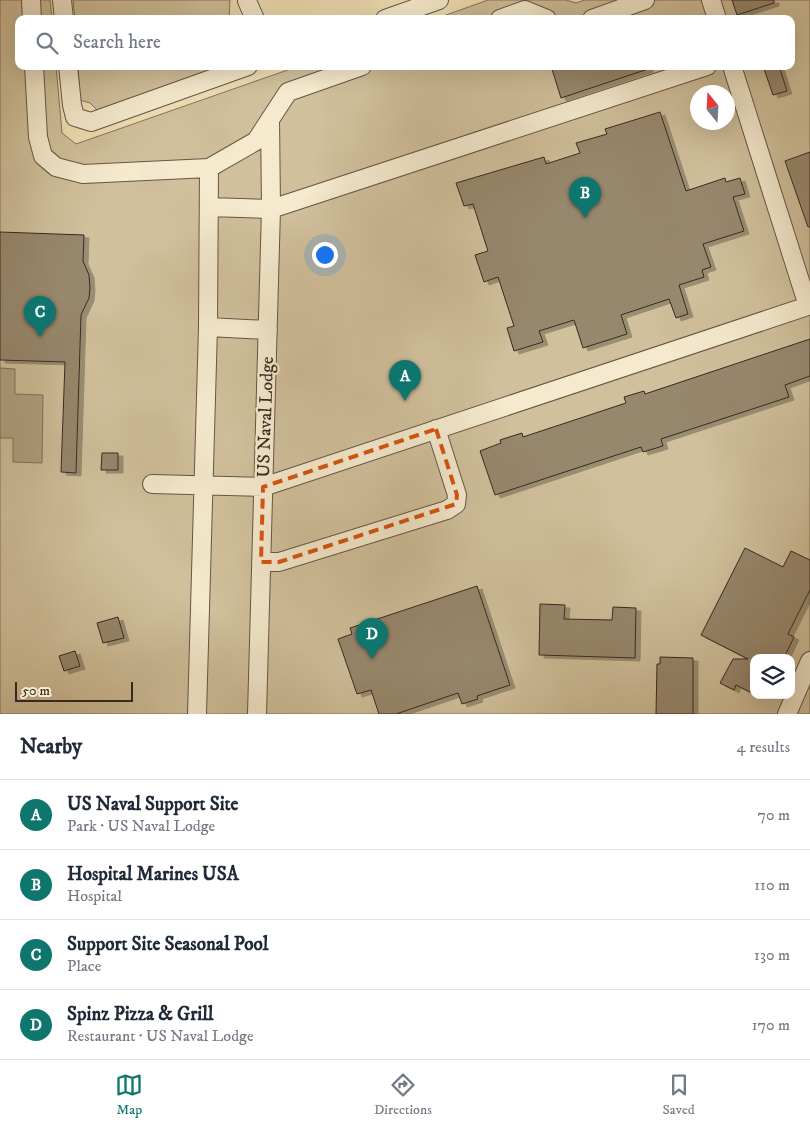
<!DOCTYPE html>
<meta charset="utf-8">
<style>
body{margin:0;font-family:"IM FELL DW Pica",serif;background:#f6f6f7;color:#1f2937}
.controls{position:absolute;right:15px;bottom:15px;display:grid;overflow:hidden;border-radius:10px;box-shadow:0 5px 20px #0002}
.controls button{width:45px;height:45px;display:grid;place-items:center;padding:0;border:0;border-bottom:1px solid #e0e1e3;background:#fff;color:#1f2937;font:25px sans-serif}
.compass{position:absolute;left:690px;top:85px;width:45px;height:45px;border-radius:50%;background:#fff;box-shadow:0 5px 20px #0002;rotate:342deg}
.scale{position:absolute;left:15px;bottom:12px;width:118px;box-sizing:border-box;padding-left:5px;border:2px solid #372821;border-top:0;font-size:14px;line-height:18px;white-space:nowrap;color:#372821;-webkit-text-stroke:4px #f5eace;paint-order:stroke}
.you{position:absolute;left:324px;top:254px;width:18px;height:18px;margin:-12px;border:4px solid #fff;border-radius:50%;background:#1a73e8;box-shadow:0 0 0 8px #1a73e833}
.badge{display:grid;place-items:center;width:32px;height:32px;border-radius:50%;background:#0f766e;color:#fff;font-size:16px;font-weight:700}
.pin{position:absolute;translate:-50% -41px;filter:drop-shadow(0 1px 2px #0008)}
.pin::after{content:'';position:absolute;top:26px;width:18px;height:15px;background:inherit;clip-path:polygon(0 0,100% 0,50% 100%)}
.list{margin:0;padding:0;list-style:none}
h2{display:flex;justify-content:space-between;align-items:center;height:65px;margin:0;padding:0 20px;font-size:21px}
h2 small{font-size:16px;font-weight:400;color:#747a83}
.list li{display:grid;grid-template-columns:32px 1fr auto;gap:15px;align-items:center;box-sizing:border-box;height:70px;padding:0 20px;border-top:1px solid #e0e1e3}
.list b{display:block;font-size:19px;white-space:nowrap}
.list p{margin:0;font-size:16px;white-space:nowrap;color:#747a83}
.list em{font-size:16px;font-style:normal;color:#747a83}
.icon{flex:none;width:28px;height:28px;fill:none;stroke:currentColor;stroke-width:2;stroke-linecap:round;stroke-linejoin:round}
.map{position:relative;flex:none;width:810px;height:714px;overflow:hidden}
.search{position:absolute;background:#fff;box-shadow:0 5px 20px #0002;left:15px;right:15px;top:15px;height:55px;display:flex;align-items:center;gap:12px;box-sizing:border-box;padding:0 18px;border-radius:10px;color:#747a83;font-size:19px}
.sheet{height:345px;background:#fff}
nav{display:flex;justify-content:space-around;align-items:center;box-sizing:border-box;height:70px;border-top:1px solid #e0e1e3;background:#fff;font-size:14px;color:#747a83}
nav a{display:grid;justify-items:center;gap:2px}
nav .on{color:#0f766e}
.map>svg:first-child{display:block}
.green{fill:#d0c09b;stroke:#84745e;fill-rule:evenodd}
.water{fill:#b0a182;stroke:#80715b}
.building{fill:#97876d;stroke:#372821;filter:url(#shadow)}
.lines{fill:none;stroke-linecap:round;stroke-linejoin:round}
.street-casing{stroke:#655646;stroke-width:20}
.street{stroke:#f5eace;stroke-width:18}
.marked{fill:none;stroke:#d6540e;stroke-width:4;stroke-dasharray:10 6;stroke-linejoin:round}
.labels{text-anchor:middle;stroke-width:4.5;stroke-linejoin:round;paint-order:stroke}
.street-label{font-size:18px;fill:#372821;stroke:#f5eace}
</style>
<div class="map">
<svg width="810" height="714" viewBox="0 0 810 714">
<defs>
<filter id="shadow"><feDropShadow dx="5" dy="3" stdDeviation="0" flood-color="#0004"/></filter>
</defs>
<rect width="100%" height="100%" fill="#efdfb4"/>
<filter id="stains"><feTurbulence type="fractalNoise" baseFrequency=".004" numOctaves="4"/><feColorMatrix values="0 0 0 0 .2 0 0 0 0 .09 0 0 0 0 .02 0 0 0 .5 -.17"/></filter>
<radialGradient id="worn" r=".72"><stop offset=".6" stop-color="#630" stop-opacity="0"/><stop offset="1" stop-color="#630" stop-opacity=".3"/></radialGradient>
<path class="green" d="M0 0H50L52 19H19V66H56L62 133 76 144 299 66H791V19H435L488 0H566L576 3 585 0H810V714H0ZM698 92H728V122H698ZM754 658H791V695H754Z
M73 0H230L229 19H75Z
M78 66H213L204 73 98 111 90 103 80 100Z"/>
<path class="water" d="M0 368 15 369V394L43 395 42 463 13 462V438H0Z"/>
<path class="building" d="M732 0H774V3L737 15Z
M551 66H648V69L561 98Z
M763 66H779L787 91 773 95Z
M660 112 686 191 725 178 726 182 740 178 745 194 733 197 744 231 703 244 711 267 702 270 704 277 679 285 688 314 676 318 669 299 621 315 627 334 583 348 574 320 539 331 543 342 514 351 507 328 514 326 498 277 484 282 475 255 488 251 473 204 464 206 456 183 544 157 546 164 580 153 576 143 607 134 605 129Z
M810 152V227H808L785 161Z
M0 232 84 235 83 261 89 275 90 288 89 298 81 315 76 473 61 472 65 362 0 360Z
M810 339V376L785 385 789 397 661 439 663 446 643 452 641 447 495 495 480 451 501 443 500 440 522 433 523 437 626 403 624 397 644 391 645 394Z
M102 453H118V470H101Z
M745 548 783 567 791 551 810 560V590L788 634 794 637 784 658H754V694L736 685 734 690 720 683 733 659H748L701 635Z
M477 586 510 685 477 696 478 699 462 704 458 693 396 714H379L371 690 357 694 338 639 352 634 350 628Z
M540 604 565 605 564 619 612 620 613 607 636 608 635 658 539 655Z
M118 617 124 638 103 643 97 623Z
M75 651 80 666 64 671 59 656Z
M660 657 693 658V714H656L657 664H660Z"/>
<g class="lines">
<g class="street-casing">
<path id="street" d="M31 0 32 19
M62 0 64 19
M711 0 717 19
M247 1 255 19
M385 19 439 0
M500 19 525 10 547 19
M592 19 645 0
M34 66 38 137 43 156 56 167 83 174 209 168 256 141 288 92 362 66
M68 66 72 105 75 117 91 122 248 66
M209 207 271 209 707 66
M208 327 268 330
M152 484 263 487 808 306 732 66
M261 562H279L447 510 456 504 457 495 436 429
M197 714 208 327 209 168
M257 714 271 209 270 119
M787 714 810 661"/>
</g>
<use href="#street" class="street"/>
</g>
<path class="marked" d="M436 429 457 495 456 504 279 562H261L263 487Z"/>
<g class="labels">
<g class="street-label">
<text transform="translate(265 417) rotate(-88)" y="6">US Naval Lodge</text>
</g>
</g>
<rect width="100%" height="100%" filter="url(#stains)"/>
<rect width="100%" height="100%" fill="url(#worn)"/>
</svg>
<div class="controls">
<button><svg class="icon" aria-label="layers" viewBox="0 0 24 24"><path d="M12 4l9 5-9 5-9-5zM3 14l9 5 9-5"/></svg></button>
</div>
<svg class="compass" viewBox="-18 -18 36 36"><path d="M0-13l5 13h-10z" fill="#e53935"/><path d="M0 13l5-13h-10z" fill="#747a83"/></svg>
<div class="scale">50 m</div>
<div class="you"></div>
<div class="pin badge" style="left:405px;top:401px">A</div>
<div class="pin badge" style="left:585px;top:218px">B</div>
<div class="pin badge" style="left:40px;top:337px">C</div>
<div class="pin badge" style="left:372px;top:659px">D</div>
<div class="search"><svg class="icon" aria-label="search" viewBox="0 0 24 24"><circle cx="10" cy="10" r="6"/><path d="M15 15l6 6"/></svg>Search here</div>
</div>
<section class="sheet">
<h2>Nearby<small>4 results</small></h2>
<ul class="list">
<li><span class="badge">A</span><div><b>US Naval Support Site</b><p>Park · US Naval Lodge</p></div><em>70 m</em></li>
<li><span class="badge">B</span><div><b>Hospital Marines USA</b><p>Hospital</p></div><em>110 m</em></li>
<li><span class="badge">C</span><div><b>Support Site Seasonal Pool</b><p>Place</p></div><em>130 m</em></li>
<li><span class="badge">D</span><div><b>Spinz Pizza &amp; Grill</b><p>Restaurant · US Naval Lodge</p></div><em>170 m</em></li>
</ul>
</section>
<nav>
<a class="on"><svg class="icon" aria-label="map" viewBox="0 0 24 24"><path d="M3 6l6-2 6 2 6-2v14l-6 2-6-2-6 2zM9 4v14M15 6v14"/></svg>Map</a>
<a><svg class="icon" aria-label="directions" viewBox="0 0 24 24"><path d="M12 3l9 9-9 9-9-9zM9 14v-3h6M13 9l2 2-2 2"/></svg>Directions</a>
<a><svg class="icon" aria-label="saved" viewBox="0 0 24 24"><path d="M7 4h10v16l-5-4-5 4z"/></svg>Saved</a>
</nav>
